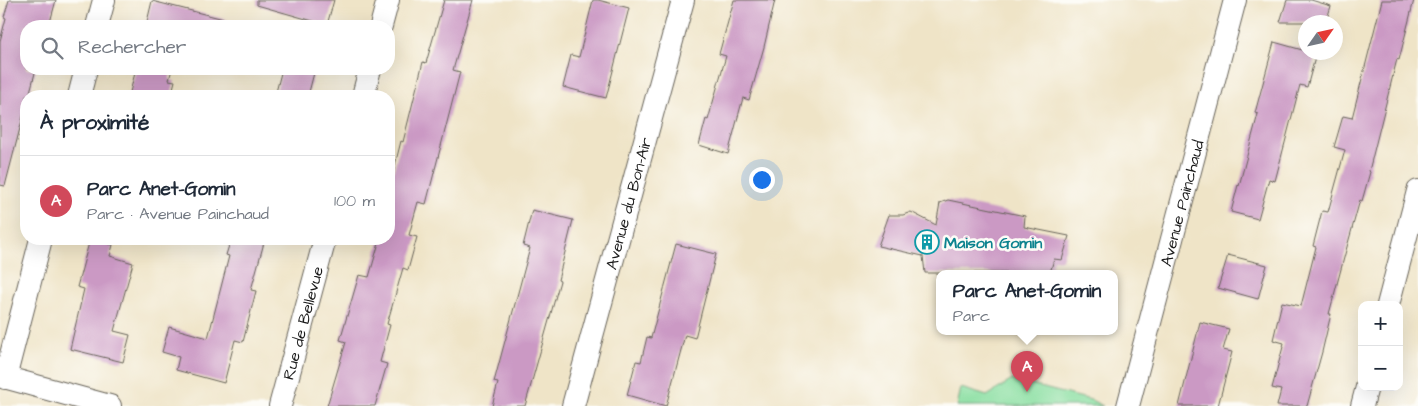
<!DOCTYPE html>
<html lang="fr">
<meta charset="utf-8">
<style>
body{margin:0;font-family:"Architects Daughter",sans-serif;background:#f2f2f3;color:#1f2937}
.controls{position:absolute;right:15px;bottom:15px;display:grid;overflow:hidden;border-radius:10px;box-shadow:0 5px 20px #0002}
.controls button{width:45px;height:45px;display:grid;place-items:center;padding:0;border:0;border-bottom:1px solid #e0e1e3;background:#fff;color:#1f2937;font:25px sans-serif}
.compass{position:absolute;left:1298px;top:15px;width:45px;height:45px;border-radius:50%;background:#fff;box-shadow:0 5px 20px #0002;rotate:56deg}
.you{position:absolute;left:761px;top:179px;width:18px;height:18px;margin:-12px;border:4px solid #fff;border-radius:50%;background:#1a73e8;box-shadow:0 0 0 8px #1a73e833}
.badge{display:grid;place-items:center;width:32px;height:32px;border-radius:50%;background:#d1495b;color:#fff;font-size:16px;font-weight:700}
.pin{position:absolute;translate:-50% -41px;filter:drop-shadow(0 1px 2px #0008)}
.pin::after{content:'';position:absolute;top:26px;width:18px;height:15px;background:inherit;clip-path:polygon(0 0,100% 0,50% 100%)}
.popup{position:absolute;left:936px;top:270px;width:182px;height:65px;box-sizing:border-box;display:grid;place-content:center;border-radius:10px;background:#fff;filter:drop-shadow(0 1px 4px #0005);font-size:16px;white-space:nowrap;color:#747a83}
.popup b{font-size:19px;color:#1f2937}
.popup::after{content:'';position:absolute;left:50%;top:100%;margin-left:-10px;border:10px solid transparent;border-top-color:#fff}
.list{margin:0;padding:0;list-style:none}
h2{display:flex;justify-content:space-between;align-items:center;height:65px;margin:0;padding:0 20px;font-size:21px}
h2 small{font-size:16px;font-weight:400;color:#747a83}
.list li{display:grid;grid-template-columns:32px 1fr auto;gap:15px;align-items:center;box-sizing:border-box;height:90px;padding:0 20px;border-top:1px solid #e0e1e3}
.list b{display:block;font-size:19px;white-space:nowrap}
.list p{margin:0;font-size:16px;white-space:nowrap;color:#747a83}
.list em{font-size:16px;font-style:normal;color:#747a83}
.icon{flex:none;width:28px;height:28px;fill:none;stroke:currentColor;stroke-width:2;stroke-linecap:round;stroke-linejoin:round}
.map{position:relative;flex:none;width:1418px;height:406px;overflow:hidden}
.search{position:absolute;background:#fff;box-shadow:0 5px 20px #0002;left:20px;top:20px;width:375px;height:55px;display:flex;align-items:center;gap:12px;box-sizing:border-box;padding:0 18px;border-radius:20px;color:#747a83;font-size:19px}
.panel{position:absolute;background:#fff;box-shadow:0 5px 20px #0002;left:20px;top:90px;width:375px;height:155px;border-radius:20px}
.map>svg:first-child{display:block}
.green{fill:#8adfa2;stroke:#537e5f}
.building{fill:#cb99c4}
.lines{fill:none;stroke-linecap:round;stroke-linejoin:round}
.minor-casing{stroke:#666258;stroke-width:24}
.minor{stroke:#fff;stroke-width:22}
.labels{text-anchor:middle;stroke-width:5;stroke-linejoin:round;paint-order:stroke}
.street-label{font-size:16px;fill:#1c1c1c;stroke:#fdfcf7}
.culture-label{font-size:16px;font-weight:bold;fill:#0d838f;stroke:#fdfcf7;text-anchor:start}
</style>
<div class="map">
<svg width="1418" height="406" viewBox="0 0 1418 406">
<rect width="100%" height="100%" fill="#fdfcf7"/>
<filter id="ink" filterUnits="userSpaceOnUse"><feTurbulence type="fractalNoise" baseFrequency=".02" numOctaves="2"/><feDisplacementMap in="SourceGraphic" scale="10" xChannelSelector="R" yChannelSelector="G"/><feConvolveMatrix kernelMatrix="1 2 1 2 8 2 1 2 1" color-interpolation-filters="sRGB"/></filter>
<filter id="wash" filterUnits="userSpaceOnUse"><feTurbulence type="fractalNoise" baseFrequency=".0096" numOctaves="4" result="noise"/><feDisplacementMap in="SourceGraphic" scale="20" xChannelSelector="R" yChannelSelector="G"/><feGaussianBlur stdDeviation="1.12" result="paint"/><feColorMatrix in="noise" values="0 0 0 0 0 0 0 0 0 0 0 0 0 0 0 0 0 1.4 0 .05"/><feComposite in="paint" operator="in"/></filter>
<g filter="url(#wash)">
<rect width="100%" height="100%" fill="#efe4c7"/>
<path class="green" d="M1012 380 1091 400 1103 406H957L961 388 987 396Z"/>
<g id="blocks">
<path class="building" d="M9 0H56L49 26H26V69H36L29 96H26V105L5 186 0 185V41L6 18 4 17Z
M257 0H334L327 25 257 5Z
M444 0H473L453 70 460 72 426 204 418 202 409 235 417 237 408 270 403 268 387 324 390 325 380 362 387 364 375 406H327L346 342 340 340 359 275 369 277 380 239H389V189L401 141 403 142 423 62 426 63Z
M593 0H598L629 8 606 98 563 87 571 55 579 57Z
M734 0H775L764 47 749 100 743 98 728 154 699 145 706 119 708 120 726 56 719 54Z
M1287 0H1311L1331 6 1326 22H1280Z
M1382 0H1414L1399 60 1397 59 1369 171 1370 172 1362 201 1360 200 1345 254 1329 314H1331L1322 352 1307 406H1277L1281 390 1272 388 1284 343 1273 340 1282 302 1301 306 1316 247 1313 246 1322 211 1328 212 1345 150 1334 147 1343 116 1352 118Z
M152 1 228 20 227 26H146Z
M1274 42 1306 51V52L1316 54 1307 87 1300 85 1275 181 1269 179 1258 219 1231 212 1238 185 1239 186 1258 114 1255 113Z
M136 69H172L169 80 175 81 171 96H129Z
M282 69H315L308 96H275Z
M948 200 1025 216 1024 227 1069 236 1062 260 1054 259 1050 273H925L923 256 878 246 889 215H903L911 212 936 225 940 203Z
M532 210 573 220 558 280 560 281 525 406H492L498 383 494 382 530 248 523 246Z
M90 239 113 245 110 256 133 263 114 331 130 335 123 362 70 349 84 289 77 287Z
M231 239H265L251 290 256 291 243 342 235 340 224 383 176 370 179 357 162 352 169 327 208 338 229 256 226 255Z
M676 244 716 254 695 338 685 335 666 406 627 395 636 361 641 362 647 337 651 338Z
M1228 255 1267 265 1258 299 1218 288Z
M1200 322 1229 329 1223 350 1232 352 1218 406H1179Z"/>
</g>
</g>
<g filter="url(#ink)">
<use href="#blocks" fill-opacity="0" stroke="#666258" stroke-width="1"/>
<g class="lines">
<g class="minor-casing">
<g id="minor">
<path d="M97 26 104 0"/>
<path d="M381 26 388 0"/>
<path d="M79 96 86 69"/>
<path d="M363 96 370 69"/>
<path d="M1388 305 1418 191"/>
<path d="M0 376 110 406"/>
<path d="M5 378 41 239"/>
<path id="s1" d="M280 406 325 239"/>
<path id="s2" d="M573 406 683 0"/>
<path id="s3" d="M1128 406 1235 0"/>
<path d="M1362 406 1367 387"/>
</g>
</g>
<use href="#minor" class="minor"/>
</g>
</g>
<defs>
<g id="building-ring" transform="scale(1.25)"><circle r="9.5" fill="#fdfcf7" stroke="#0f9aa8" stroke-width="1.5"/><path d="M-4-6H4V6H1V3H-1V6H-4ZM-2.5-4.3h1.7v1.8h-1.7ZM.8-4.3h1.7v1.8H.8ZM-2.5-1h1.7V.8h-1.7ZM.8-1h1.7V.8H.8Z" fill="#0f9aa8"/></g>
</defs>
<g fill-rule="evenodd">
<use href="#building-ring" x="927" y="242"/>
</g>
<g class="labels">
<g class="street-label">
<text dy="6" stroke="none"><textPath href="#s2" startOffset="210">Avenue du Bon-Air</textPath></text>
<text dy="6" stroke="none"><textPath href="#s3" startOffset="210">Avenue Painchaud</textPath></text>
<text dy="6" stroke="none"><textPath href="#s1" startOffset="86">Rue de Bellevue</textPath></text>
</g>
<g class="culture-label">
<text x="944" y="248">Maison Gomin</text>
</g>
</g>
</svg>
<div class="controls">
<button>+</button>
<button>−</button>
</div>
<svg class="compass" viewBox="-18 -18 36 36"><path d="M0-13l5 13h-10z" fill="#e53935"/><path d="M0 13l5-13h-10z" fill="#747a83"/></svg>
<div class="you"></div>
<div class="pin badge" style="left:1027px;top:392px">A</div>
<div class="popup"><b>Parc Anet-Gomin</b>Parc</div>
<div class="search"><svg class="icon" aria-label="search" viewBox="0 0 24 24"><circle cx="10" cy="10" r="6"/><path d="M15 15l6 6"/></svg>Rechercher</div>
<section class="panel">
<h2>À proximité<small></small></h2>
<ul class="list">
<li><span class="badge">A</span><div><b>Parc Anet-Gomin</b><p>Parc · Avenue Painchaud</p></div><em>100 m</em></li>
</ul>
</section>
</div>
